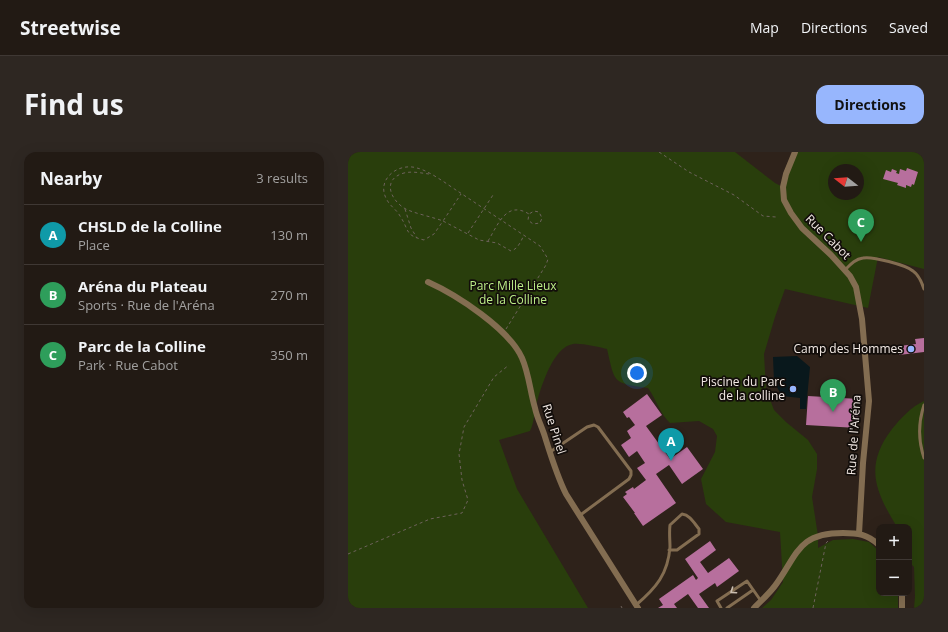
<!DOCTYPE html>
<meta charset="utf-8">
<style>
body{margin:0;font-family:"Open Sans",sans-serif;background:#2e2722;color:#f1f3f6}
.controls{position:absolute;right:12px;bottom:12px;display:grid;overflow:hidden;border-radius:8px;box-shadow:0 4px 16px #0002}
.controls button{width:36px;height:36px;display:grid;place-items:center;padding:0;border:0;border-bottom:1px solid #3f3834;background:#221a14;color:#f1f3f6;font:20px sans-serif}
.compass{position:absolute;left:480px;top:12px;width:36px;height:36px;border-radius:50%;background:#221a14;box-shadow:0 4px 16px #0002;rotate:287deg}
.you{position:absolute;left:289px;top:221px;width:14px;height:14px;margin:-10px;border:3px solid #fff;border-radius:50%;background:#1a73e8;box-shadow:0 0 0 6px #1a73e833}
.badge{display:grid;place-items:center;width:26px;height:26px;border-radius:50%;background:#97b6fd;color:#fff;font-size:13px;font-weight:700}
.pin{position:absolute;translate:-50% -33px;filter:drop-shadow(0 1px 2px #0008)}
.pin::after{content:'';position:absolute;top:21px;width:14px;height:12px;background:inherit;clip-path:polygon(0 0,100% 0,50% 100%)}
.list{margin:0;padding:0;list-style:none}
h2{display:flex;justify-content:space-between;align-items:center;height:52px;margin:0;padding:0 16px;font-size:17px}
h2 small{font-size:13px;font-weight:400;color:#a2a1a0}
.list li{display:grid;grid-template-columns:26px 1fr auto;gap:12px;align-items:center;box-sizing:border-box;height:60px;padding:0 16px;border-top:1px solid #3f3834}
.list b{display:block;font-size:15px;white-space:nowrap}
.list p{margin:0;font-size:13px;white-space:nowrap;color:#a2a1a0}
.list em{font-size:13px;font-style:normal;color:#a2a1a0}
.map{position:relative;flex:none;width:576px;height:456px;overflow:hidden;border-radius:12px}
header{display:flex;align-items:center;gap:24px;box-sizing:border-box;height:56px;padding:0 20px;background:#221a14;border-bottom:1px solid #3f3834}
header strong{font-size:19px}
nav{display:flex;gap:22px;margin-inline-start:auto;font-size:14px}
.intro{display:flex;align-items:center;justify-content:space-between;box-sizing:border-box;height:96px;padding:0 24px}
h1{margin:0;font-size:28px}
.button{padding:10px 18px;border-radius:12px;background:#97b6fd;color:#111;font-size:14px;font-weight:700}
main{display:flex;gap:24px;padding:0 24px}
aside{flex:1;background:#221a14;border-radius:12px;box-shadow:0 4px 16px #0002}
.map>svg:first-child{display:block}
.green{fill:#293e0c;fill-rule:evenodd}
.water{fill:#09181c}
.building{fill:#b76f9d}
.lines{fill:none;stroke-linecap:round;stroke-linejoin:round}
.path{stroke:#6e635c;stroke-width:1;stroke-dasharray:3 3;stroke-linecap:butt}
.service{stroke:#836d51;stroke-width:3}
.minor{stroke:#836d51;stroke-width:6}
.oneway{stroke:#cbbeb1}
.poi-dot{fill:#97b6fd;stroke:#120d0a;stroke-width:1.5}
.labels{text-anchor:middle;stroke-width:3.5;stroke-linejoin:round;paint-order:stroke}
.street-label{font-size:12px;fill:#f2e9e4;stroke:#120d0a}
.park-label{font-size:12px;fill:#bbec87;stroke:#120d0a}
.poi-label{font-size:12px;fill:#f2e9e4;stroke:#120d0a;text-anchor:end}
</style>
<header>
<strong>Streetwise</strong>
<nav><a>Map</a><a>Directions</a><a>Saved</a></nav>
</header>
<div class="intro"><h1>Find us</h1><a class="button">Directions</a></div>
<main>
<aside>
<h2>Nearby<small>3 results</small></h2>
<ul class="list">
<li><span class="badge" style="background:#0f9aa8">A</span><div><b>CHSLD de la Colline</b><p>Place</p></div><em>130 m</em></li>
<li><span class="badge" style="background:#2e9e5b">B</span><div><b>Aréna du Plateau</b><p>Sports · Rue de l'Aréna</p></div><em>270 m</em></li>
<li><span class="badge" style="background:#2e9e5b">C</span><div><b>Parc de la Colline</b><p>Park · Rue Cabot</p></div><em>350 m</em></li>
</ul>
</aside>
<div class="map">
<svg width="576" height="456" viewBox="0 0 576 456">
<rect width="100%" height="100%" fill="#2e221a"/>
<path class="green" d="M0 0H387L427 31 435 35 447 0H576V117L530 105 520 156 437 137 427 165 416 202 418 237 426 258 438 270 460 288 469 302V317L464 345 470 384V396L485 388 505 387 521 390 531 399V441H550V456H414L423 448 435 430 432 380 378 370 358 352 353 327 367 300 369 284 365 277 351 269 322 271C312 262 308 247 300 236 264 231 267 231 259 197 250 195 234 191 225 192 206 195 195 230 190 246 186 257 187 269 182 279L151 288 169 337 240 456H0ZM486 18H510V42H486Z
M576 249V456H566L567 445 566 415C557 407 561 386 561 375H549C527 339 516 314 544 277 553 266 563 255 576 249Z"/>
<path class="water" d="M449 204 462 215 458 257H452V246L434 244 426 230 425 205Z"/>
<path class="building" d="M559 16 570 20 566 33 564 32 563 35 558 33V36L549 33 550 31 535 27 538 18 543 20 544 17 549 19 548 21 551 22 552 17 558 19Z
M576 186V200L551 203V194L568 192 567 187Z
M299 242 314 263 298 274 322 307 339 295 355 317 334 332 321 313 308 322 328 351 295 374 286 361H287L275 345 279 342 277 340 285 335 286 337 298 328 289 316 297 311 289 299 281 305 273 293 283 286 279 279 287 273 281 265 279 266 275 260Z
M460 244 511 247 509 276 458 273Z
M362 389 368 398 352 410 360 421 381 406 391 419 369 435 367 431 351 442 361 456H350L340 442 326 452 329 456H310L315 453 311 447 345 423 348 428 350 426 337 407Z"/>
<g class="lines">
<path class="path" d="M311 0 341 20 386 43 415 64 428 65
M81 22C73 21 64 19 56 21 34 27 42 47 56 56 64 61 85 65 95 69L113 42
M57 57 63 76 69 86
M120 81 145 43
M140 89C150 73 158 48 181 62L180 68 185 72 192 71 194 66 191 60 186 59 181 62
M158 177 198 113 200 107 192 94C165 76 138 58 111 40 100 33 82 19 69 16 50 10 27 28 39 48 42 54 49 58 52 64 62 79 56 83 76 88L86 82 95 69 131 88 149 91 163 99C170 97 173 89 176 83
M0 402 82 367 114 361 120 348 114 328 111 302 116 275 146 225 161 213
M273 454 274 456
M465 456 478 391 482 387"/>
<path class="service" d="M497 118C502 113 507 107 515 106 524 104 558 113 565 119 571 123 574 131 576 137
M576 253C570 271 570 288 576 306
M202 300 239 275 246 273 250 275 283 319V323L281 327 231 364
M288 453C308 436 320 422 322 395 322 388 321 381 322 373L334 362C342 363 346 371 351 377V382L329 398H321
M373 456 369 449 399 429 413 449
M379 456 405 438"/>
<path class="minor" d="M447 0 438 22 435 35 436 48 443 61 454 76 483 103 502 124 508 135 514 167 521 249 515 311 511 382
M80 130C109 143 161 177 174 206 181 222 182 239 187 256 189 266 194 275 197 285 203 304 209 324 218 342L290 456
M554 441V456
M406 456C414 448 423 440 429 431 450 401 451 381 495 381 510 381 519 382 531 393"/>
</g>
<defs><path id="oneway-chevron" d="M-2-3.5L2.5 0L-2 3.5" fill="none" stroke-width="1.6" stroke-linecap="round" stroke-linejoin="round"/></defs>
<use class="oneway" href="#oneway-chevron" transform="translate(385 439) rotate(146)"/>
<g class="poi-dot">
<circle cx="563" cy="197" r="4"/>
<circle cx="445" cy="237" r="4"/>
</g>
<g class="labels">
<g class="street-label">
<text transform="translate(480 85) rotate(45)" y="4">Rue Cabot</text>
<text transform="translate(206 277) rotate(72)" y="4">Rue Pinel</text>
<text transform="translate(506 283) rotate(-86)" y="4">Rue de l'Aréna</text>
</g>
<g class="park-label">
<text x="165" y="138">Parc Mille Lieux<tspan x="165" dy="14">de la Colline</tspan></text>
</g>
<g class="poi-label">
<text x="555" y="201">Camp des Hommes</text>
<text x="437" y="234">Piscine du Parc<tspan x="437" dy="14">de la colline</tspan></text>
</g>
</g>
</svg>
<div class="controls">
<button>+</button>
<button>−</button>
</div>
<svg class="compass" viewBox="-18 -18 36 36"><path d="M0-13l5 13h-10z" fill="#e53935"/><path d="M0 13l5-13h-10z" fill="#a2a1a0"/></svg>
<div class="you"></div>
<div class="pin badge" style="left:323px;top:309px;background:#0f9aa8">A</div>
<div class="pin badge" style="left:485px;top:260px;background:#2e9e5b">B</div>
<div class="pin badge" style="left:513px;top:90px;background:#2e9e5b">C</div>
</div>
</main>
